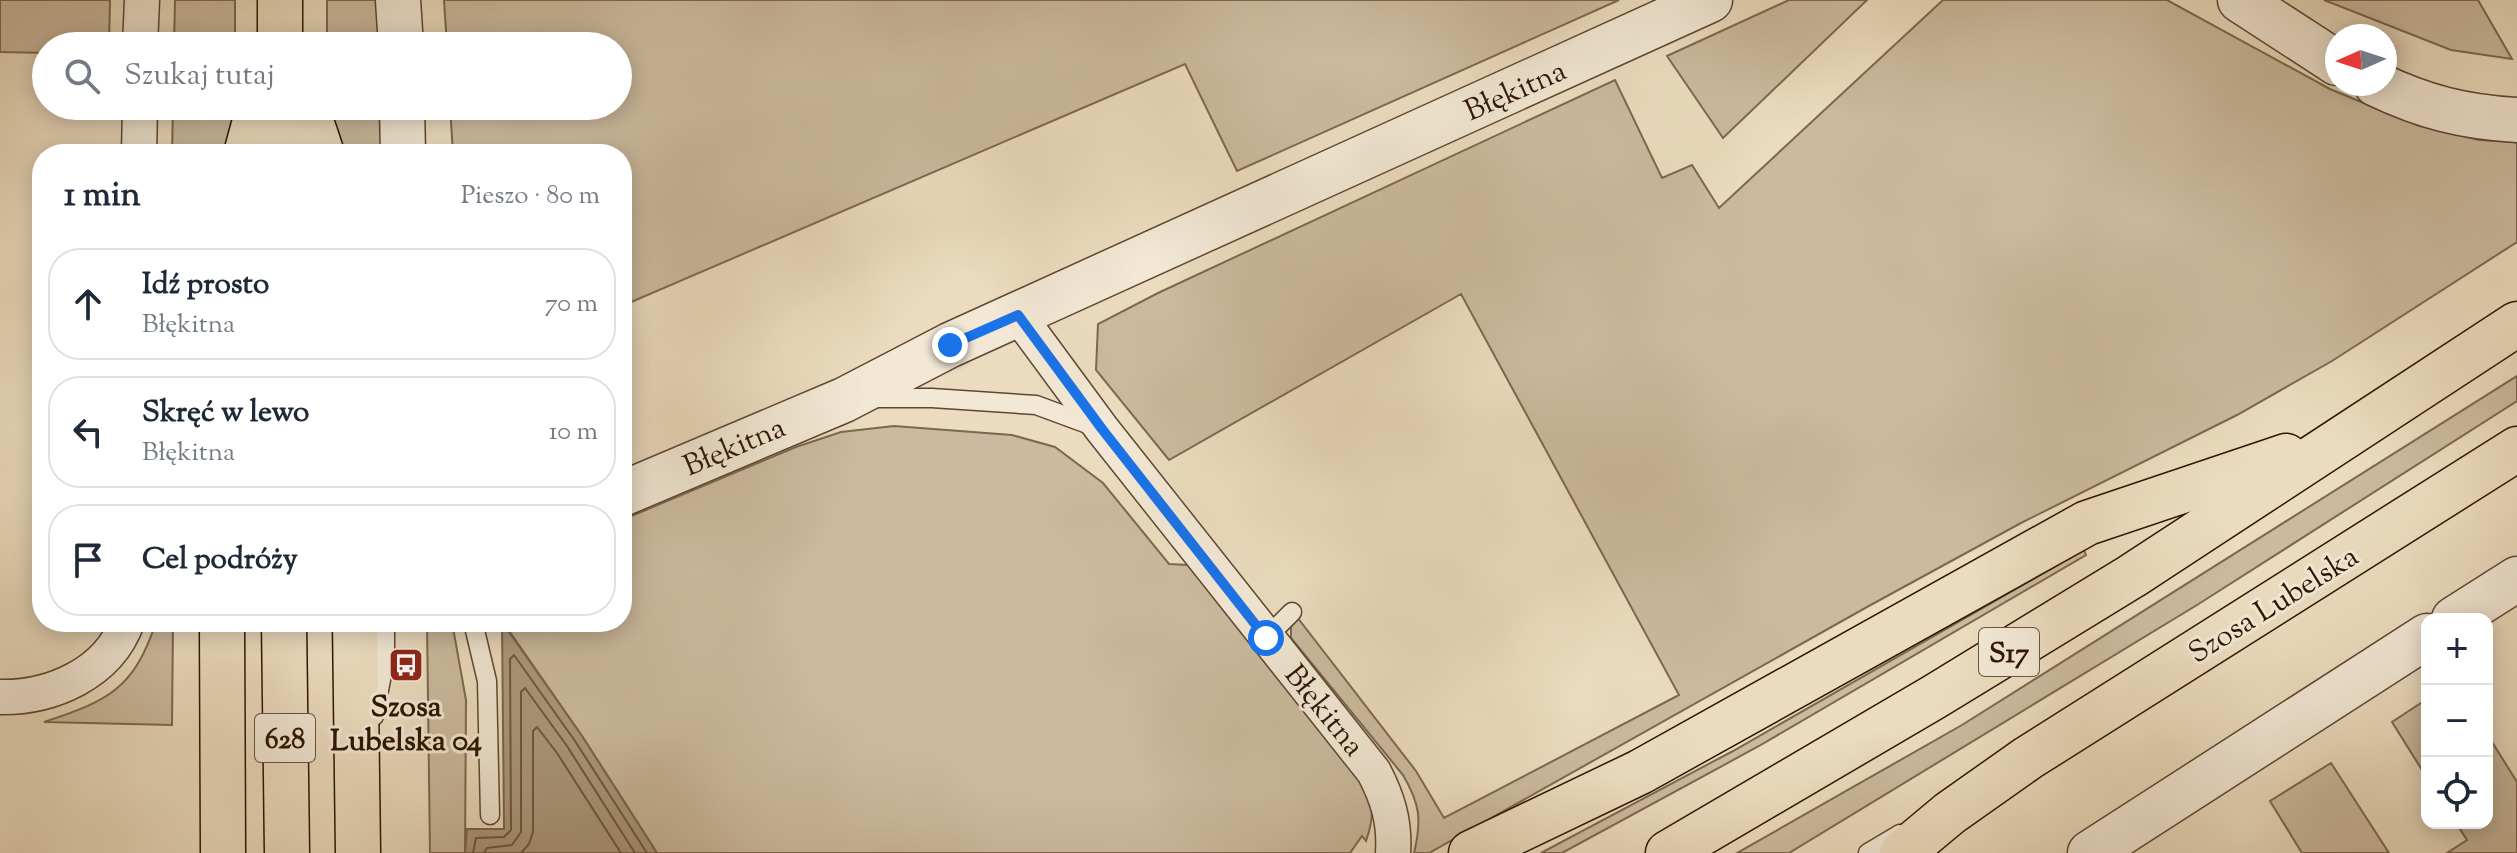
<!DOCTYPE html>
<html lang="pl">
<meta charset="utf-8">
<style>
body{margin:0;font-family:"Sorts Mill Goudy",serif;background:#f6f6f7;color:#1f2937}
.controls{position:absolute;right:24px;bottom:24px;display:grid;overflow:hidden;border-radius:16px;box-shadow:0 4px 20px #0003}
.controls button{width:72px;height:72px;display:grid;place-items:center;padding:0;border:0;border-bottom:2px solid #e0e1e3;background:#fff;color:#1f2937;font:40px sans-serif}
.compass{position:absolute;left:2325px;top:24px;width:72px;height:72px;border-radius:50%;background:#fff;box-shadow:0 4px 20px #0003;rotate:267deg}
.stop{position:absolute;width:24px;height:24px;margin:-18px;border:6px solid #1a73e8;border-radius:50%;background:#fff}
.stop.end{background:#1a73e8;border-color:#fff;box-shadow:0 2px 8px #0008}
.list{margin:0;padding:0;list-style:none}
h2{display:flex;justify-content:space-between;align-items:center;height:104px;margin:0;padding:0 32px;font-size:34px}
h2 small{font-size:26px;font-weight:400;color:#747a83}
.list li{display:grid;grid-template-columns:52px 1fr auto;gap:24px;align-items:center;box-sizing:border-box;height:112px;margin:0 16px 16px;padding:0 16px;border:2px solid #e0e1e3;border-radius:32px}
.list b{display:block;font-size:30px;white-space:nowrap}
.list p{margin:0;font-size:26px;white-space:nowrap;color:#747a83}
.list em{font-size:26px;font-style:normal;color:#747a83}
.icon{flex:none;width:44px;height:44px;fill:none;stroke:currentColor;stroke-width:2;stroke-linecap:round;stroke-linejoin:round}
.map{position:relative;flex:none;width:2517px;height:853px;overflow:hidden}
.search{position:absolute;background:#fff;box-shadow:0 4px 20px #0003;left:32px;top:32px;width:600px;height:88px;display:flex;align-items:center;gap:20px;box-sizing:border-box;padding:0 28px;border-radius:44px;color:#747a83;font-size:30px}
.panel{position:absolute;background:#fff;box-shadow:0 4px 20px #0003;left:32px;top:144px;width:600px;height:488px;border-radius:32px}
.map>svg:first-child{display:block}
.green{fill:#cbba9f;stroke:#7c6850;stroke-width:2}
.water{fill:#ab987e;stroke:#79644c;stroke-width:2}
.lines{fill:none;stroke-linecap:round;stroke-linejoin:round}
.shore{stroke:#6c563f;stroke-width:2}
.service-casing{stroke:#5d4730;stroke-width:21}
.minor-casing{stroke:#5d4730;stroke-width:37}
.tertiary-casing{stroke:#5d4730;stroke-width:47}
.primary-casing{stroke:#2e1500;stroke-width:47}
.motorway-casing{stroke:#2e1500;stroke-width:47}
.service{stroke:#f2e8d5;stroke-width:18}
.minor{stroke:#f2e8d5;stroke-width:34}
.tertiary{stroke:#f2e8d5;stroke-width:44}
.primary{stroke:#ebdcbf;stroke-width:44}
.motorway{stroke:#ebdcbf;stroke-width:44}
.route{stroke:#1a73e8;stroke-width:10}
.labels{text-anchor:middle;stroke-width:6;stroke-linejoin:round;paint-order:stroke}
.shield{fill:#f2e8d5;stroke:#695440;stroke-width:2}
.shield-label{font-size:28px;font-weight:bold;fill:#2e1500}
.street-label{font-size:30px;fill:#2e1500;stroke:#f2e8d5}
.poi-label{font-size:30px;font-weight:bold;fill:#2e1500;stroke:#f2e8d5}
</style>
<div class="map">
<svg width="2517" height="853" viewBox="0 0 2517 853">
<rect width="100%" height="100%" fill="#ebdcbf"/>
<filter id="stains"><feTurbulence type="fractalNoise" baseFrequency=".0025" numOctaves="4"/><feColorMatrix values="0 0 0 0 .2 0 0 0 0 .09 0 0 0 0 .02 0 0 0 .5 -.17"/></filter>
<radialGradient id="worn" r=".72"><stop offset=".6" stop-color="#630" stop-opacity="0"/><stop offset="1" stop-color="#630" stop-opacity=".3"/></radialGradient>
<path class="green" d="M0 0H110L109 46H46V53L0 52Z
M175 0H235V46H174Z
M327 0H381L383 46H327Z
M444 0H1619L1237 171 1185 64 622 306V154H453L450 106H618V46H447Z
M1789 0H1867L1723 138 1667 56Z
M1943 0H2167L2330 89 2417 125 2479 140 2517 142V242L2332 361 2237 415 2021 523 1867 607 1429 853H1414C1422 820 1420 804 1403 775L1291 638V623L1297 617 1416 771 1444 818 1679 695 1461 294 1169 460 1096 370 1098 324 1158 293 1615 80 1662 178 1692 165 1719 208Z
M2324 0H2478L2512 59 2451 50Z
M173 106H235V154H172Z
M328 106H384L385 154H330Z
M2517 376V401L2197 605 1789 853H1737L1962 725Z
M894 426 1012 435 1055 447 1103 483 1169 564 1188 565 1197 573 1364 785C1374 809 1374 817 1366 841L1362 836 1350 853H657L582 736 503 622H622V520L796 447 841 432Z
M2084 550 2086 555 1759 746 1562 853H1541L1733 751Z
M156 622H173L172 725 44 722C108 701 134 689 156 622Z
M427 622H452L466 700 465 853H430Z
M2427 699V778L2392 722Z
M2487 734 2517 782V853H2447L2467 840 2456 823H2487Z
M2331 763 2389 853H2302L2270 801Z"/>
<path class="water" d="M502 622 582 736 657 853H465L467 829H504Z"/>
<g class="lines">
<path class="shore" d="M473 853 476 838 504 837 511 830 510 659 514 655 575 741 647 853
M484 853 487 848 512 845 521 832V692L525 688 567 746 635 853
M521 853 529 844 533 832V731L537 727 557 753 621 853"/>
<g class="service-casing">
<path id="service" d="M875 398H932L1036 405 1093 426
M473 622 487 681 490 815
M1266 638 1292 612
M374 716 385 659V622
M1868 853 1900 834"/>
</g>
<g class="minor-casing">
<path id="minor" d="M140 46 142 0
M139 154 140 106
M1018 315 1102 429 1374 772C1388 799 1395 822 1393 853
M0 697C51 698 108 674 127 622"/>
</g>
<g class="tertiary-casing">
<path id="tertiary" d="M398 0 401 46
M2240 0 2337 63
M2376 84C2424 107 2464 117 2517 120
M402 106 403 154
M622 494 844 400 950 345 1710 0
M2454 619 2517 579
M2090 853 2427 636"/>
</g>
<g class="primary-casing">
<path id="primary" d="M280 0V46
M280 106V154
M306 106 322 154
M246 154 259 106
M222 622 223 853
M284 622 287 853
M355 622 358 853"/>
</g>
<g class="motorway-casing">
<path id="motorway" d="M1471 853 1640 772 2087 523 2286 456
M1668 853 1934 697 2132 576 2517 324
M1902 853 1950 813 2028 758 2517 449"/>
</g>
<use href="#service" class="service"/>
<use href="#minor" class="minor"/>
<use href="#tertiary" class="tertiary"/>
<use href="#primary" class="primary"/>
<use href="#motorway" class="motorway"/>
</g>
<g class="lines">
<path class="route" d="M950 345 1018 315 1102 429 1266 638"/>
</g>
<defs>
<g id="bus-square" transform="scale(1.8)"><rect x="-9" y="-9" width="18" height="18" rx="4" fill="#8f2418" stroke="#f2e8d5"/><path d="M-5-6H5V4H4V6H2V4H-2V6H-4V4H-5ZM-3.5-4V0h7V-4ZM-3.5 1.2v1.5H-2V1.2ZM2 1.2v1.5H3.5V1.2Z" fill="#fff"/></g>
</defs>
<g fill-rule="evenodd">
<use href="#bus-square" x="406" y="665"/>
</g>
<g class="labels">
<g class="shield">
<rect x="1979" y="628" width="60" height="48" rx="6"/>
<rect x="255" y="714" width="60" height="48" rx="6"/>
</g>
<g class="shield-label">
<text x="2009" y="662">S17</text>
<text x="285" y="748">628</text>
</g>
<g class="street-label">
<text transform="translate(1515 90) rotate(-24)" y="10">Błękitna</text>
<text transform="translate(734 446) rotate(-23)" y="10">Błękitna</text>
<text transform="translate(2273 604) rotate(-32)" y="10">Szosa Lubelska</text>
<text transform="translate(1325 710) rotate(51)" y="10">Błękitna</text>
</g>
<g class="poi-label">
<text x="406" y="716">Szosa<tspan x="406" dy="34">Lubelska 04</tspan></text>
</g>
</g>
<rect width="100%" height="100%" filter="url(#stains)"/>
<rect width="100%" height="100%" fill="url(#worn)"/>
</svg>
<div class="controls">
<button>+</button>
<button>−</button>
<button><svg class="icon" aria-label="locate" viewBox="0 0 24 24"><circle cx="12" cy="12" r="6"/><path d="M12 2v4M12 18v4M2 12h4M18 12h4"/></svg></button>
</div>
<svg class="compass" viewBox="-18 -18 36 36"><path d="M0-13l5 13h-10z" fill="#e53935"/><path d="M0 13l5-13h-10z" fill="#747a83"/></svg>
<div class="stop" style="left:1266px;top:638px"></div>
<div class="stop end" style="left:950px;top:345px"></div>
<div class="search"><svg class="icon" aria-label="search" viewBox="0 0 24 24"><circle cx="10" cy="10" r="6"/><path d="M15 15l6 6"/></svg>Szukaj tutaj</div>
<section class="panel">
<h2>1 min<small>Pieszo · 80 m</small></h2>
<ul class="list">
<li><svg class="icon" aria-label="ahead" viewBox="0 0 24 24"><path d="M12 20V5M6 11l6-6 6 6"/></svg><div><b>Idź prosto</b><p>Błękitna</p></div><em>70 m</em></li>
<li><svg class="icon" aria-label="left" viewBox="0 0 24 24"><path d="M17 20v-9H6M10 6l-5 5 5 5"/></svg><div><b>Skręć w lewo</b><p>Błękitna</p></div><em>10 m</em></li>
<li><svg class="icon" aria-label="arrive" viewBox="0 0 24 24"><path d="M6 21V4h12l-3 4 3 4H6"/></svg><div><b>Cel podróży</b></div></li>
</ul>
</section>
</div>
